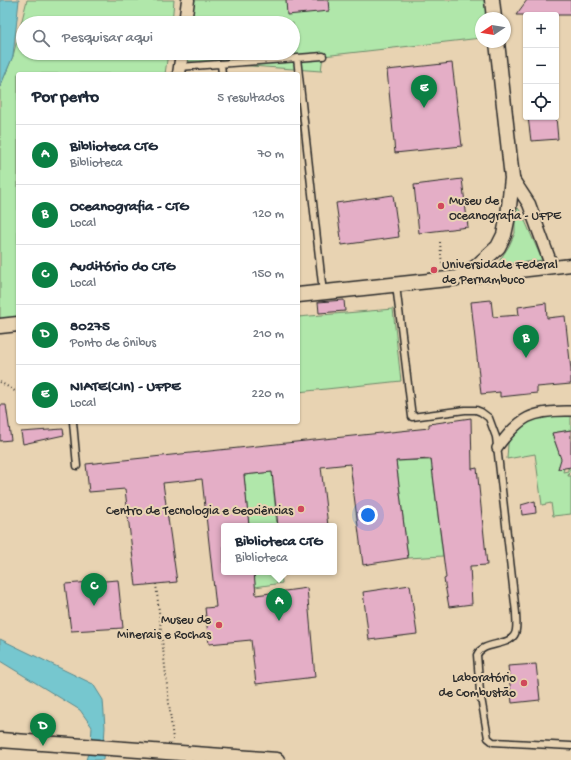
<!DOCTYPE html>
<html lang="pt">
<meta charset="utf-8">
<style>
body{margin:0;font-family:"Gochi Hand",sans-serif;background:#f6f6f7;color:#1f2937}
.controls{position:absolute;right:12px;top:12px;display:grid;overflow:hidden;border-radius:4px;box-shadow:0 1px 3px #0004}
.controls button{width:36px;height:36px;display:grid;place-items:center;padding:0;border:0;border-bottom:1px solid #e0e1e3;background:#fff;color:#1f2937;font:20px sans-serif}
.compass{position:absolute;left:475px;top:12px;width:36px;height:36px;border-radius:50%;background:#fff;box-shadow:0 1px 3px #0004;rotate:258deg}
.you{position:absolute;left:368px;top:515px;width:14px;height:14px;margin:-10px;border:3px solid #fff;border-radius:50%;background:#1a73e8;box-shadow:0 0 0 6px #1a73e833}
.badge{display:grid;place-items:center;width:26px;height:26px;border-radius:50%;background:#0b8043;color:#fff;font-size:13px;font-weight:700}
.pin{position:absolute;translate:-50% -33px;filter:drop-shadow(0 1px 2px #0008)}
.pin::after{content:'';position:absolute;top:21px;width:14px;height:12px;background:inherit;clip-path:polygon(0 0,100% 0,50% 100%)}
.popup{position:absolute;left:221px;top:523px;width:116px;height:52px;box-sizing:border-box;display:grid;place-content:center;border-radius:4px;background:#fff;filter:drop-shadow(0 1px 3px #0005);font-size:13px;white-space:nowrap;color:#747a83}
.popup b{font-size:15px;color:#1f2937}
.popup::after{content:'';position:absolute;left:50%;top:100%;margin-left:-8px;border:8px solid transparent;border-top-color:#fff}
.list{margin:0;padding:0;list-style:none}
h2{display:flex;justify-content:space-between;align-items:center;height:52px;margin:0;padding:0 16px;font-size:17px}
h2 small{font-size:13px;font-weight:400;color:#747a83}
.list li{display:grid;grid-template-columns:26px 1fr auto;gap:12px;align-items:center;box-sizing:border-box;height:60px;padding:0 16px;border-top:1px solid #e0e1e3}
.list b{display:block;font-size:15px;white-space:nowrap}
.list p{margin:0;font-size:13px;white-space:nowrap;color:#747a83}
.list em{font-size:13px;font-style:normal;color:#747a83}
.icon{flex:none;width:22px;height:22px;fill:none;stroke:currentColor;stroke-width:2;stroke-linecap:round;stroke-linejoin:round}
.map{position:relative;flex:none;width:571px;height:760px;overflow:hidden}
.search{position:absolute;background:#fff;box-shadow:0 1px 3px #0004;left:16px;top:16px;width:284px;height:44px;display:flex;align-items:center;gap:10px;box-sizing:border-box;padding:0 14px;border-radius:22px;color:#747a83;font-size:15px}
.panel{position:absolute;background:#fff;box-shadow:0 1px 3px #0004;left:16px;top:72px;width:284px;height:352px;border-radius:4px}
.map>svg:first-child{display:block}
.green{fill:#b0e7aa;stroke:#6e896a}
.water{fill:#76c7cf;stroke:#58898d}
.building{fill:#e4aec6;stroke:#2b2b2b}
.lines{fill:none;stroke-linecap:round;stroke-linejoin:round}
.service-casing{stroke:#2b2b2b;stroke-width:9}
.pedestrian-casing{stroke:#2b2b2b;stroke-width:12}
.minor-casing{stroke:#2b2b2b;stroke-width:15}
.tertiary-casing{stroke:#2b2b2b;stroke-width:17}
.path{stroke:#2b2b2b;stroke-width:2;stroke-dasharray:1 3;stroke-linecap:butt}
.service{stroke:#e8d3b2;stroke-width:6}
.pedestrian{stroke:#e8d3b2;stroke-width:9}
.minor{stroke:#e8d3b2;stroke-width:12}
.tertiary{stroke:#e8d3b2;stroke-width:14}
.poi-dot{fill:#d1495b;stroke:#e8d3b2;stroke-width:1.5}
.labels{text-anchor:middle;stroke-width:4;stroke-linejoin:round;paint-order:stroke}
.poi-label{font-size:13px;fill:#2b2b2b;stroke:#e8d3b2;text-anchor:end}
</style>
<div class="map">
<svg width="571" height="760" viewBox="0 0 571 760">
<rect width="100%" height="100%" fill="#e8d3b2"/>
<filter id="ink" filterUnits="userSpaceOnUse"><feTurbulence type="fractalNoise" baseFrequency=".025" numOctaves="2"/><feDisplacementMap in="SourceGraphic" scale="8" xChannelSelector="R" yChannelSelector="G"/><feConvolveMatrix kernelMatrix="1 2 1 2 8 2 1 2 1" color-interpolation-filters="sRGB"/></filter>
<g filter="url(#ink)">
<path class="green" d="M27 0H174L172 23H23V53H168L165 74H18V317L0 319V87L13 56Z
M190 0H492L494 18H481V38L323 56 321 71 180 61 181 53H293V23H186Z
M518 208 522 214 542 260 496 266 509 246 515 233V210Z
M393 309 401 381 298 392V317Z
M555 414 571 415V430L553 433 552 435 559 452 569 449 563 464 559 465 558 469 564 468 563 472 568 471V468L571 470 569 472 568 476H571V514L553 516 551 503 542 505 535 454 507 459 508 444 510 436 528 420Z
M431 460 443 556 408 558 396 461Z
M272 472 277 526H249L244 475Z
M254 572H281L282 583 255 587Z"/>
<path class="water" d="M0 0H19L13 56 0 87Z
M0 639 93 684 103 700 105 727 103 760H86L91 743 92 727 80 710 0 661Z"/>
<path class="building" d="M286 0H328L329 11 287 15Z
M527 0H571V15H516Z
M452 63 462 146 395 153 387 70Z
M528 117H556L558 139 531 141Z
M462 179 468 227 419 233 414 185Z
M393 195 399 237 342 245 336 203Z
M344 300 345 311 319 313 318 302Z
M491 300 493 317 519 315 518 307 546 303 547 318 565 316 571 370V384L537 387V393L500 397V392L481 394 471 302Z
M0 405H6L11 440 0 441Z
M471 418 472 469 477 468 487 565 470 566 472 604 449 607 444 579 446 578 431 459 396 461 408 558 363 565 350 464 321 467 328 526H278L272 472 244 475 249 526H224V572H254L256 595 307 588 315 677 256 684 251 640 209 644 205 608 216 607 202 479 163 483 177 582 136 586 125 489 89 492 86 464 429 428V424Z
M63 429 64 435 23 444 21 432Z
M571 430V467L558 469 561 459 552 433Z
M535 501 536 513 522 515 521 505Z
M118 580 123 628 71 631 65 584Z
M410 585 417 634 369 640 363 592Z
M536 664 540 700 512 703 508 666Z"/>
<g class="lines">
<g class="service-casing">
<path id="service" d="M297 58 323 293
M221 64 222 74
M180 67 323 56
M396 285 412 417 465 410H476L481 412 489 418 496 437 516 613C516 618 517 624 516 630 514 648 483 640 477 655L480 692 488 738 493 742 571 746
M73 422 77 466"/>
</g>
<g class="pedestrian-casing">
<path id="pedestrian" d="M497 448C520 417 531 410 571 411"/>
</g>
<g class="minor-casing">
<path id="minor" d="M185 23 188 0
M179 74 182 53
M512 178 529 204 552 267
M459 278 571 265"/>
</g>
<g class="tertiary-casing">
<path id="tertiary" d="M492 0 494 18
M298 295 457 278 476 267 498 247 504 235 508 216 512 178 497 42
M0 326 18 324
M0 740 277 760"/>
</g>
<path class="path" d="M440 242 442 266
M0 382 18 393
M156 584 173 740"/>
<use href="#service" class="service"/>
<use href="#pedestrian" class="pedestrian"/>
<use href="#minor" class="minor"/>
<use href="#tertiary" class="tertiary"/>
</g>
</g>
<g class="poi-dot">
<circle cx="441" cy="206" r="4"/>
<circle cx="434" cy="270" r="4"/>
<circle cx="301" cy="509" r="4"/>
<circle cx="219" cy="625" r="4"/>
<circle cx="524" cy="683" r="4"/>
</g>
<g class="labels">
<g class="poi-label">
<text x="449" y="204" text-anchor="start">Museu de<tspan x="449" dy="15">Oceanografia - UFPE</tspan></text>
<text x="442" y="268" text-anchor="start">Universidade Federal<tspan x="442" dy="15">de Pernambuco</tspan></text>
<text x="293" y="514">Centro de Tecnologia e Geociências</text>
<text x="211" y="623">Museu de<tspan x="211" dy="15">Minerais e Rochas</tspan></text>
<text x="516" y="681">Laboratório<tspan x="516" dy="15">de Combustão</tspan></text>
</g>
</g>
</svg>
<div class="controls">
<button>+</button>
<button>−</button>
<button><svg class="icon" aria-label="locate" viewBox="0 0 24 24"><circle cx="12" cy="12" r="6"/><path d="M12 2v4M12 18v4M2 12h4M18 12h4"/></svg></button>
</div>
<svg class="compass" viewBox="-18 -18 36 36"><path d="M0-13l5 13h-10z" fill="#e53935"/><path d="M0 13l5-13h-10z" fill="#747a83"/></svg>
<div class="you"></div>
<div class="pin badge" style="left:279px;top:621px">A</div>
<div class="popup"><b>Biblioteca CTG</b>Biblioteca</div>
<div class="pin badge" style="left:526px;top:358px">B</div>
<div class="pin badge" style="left:94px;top:606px">C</div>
<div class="pin badge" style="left:43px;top:746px">D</div>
<div class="pin badge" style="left:424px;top:108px">E</div>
<div class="search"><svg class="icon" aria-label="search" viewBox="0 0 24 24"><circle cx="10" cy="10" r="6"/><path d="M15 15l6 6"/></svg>Pesquisar aqui</div>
<section class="panel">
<h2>Por perto<small>5 resultados</small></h2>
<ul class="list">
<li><span class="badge">A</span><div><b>Biblioteca CTG</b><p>Biblioteca</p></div><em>70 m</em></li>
<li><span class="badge">B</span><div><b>Oceanografia - CTG</b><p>Local</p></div><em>120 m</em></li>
<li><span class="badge">C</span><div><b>Auditório do CTG</b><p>Local</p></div><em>150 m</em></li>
<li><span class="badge">D</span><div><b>80275</b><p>Ponto de ônibus</p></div><em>210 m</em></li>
<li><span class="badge">E</span><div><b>NIATE(CIn) - UFPE</b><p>Local</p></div><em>220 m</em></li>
</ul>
</section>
</div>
